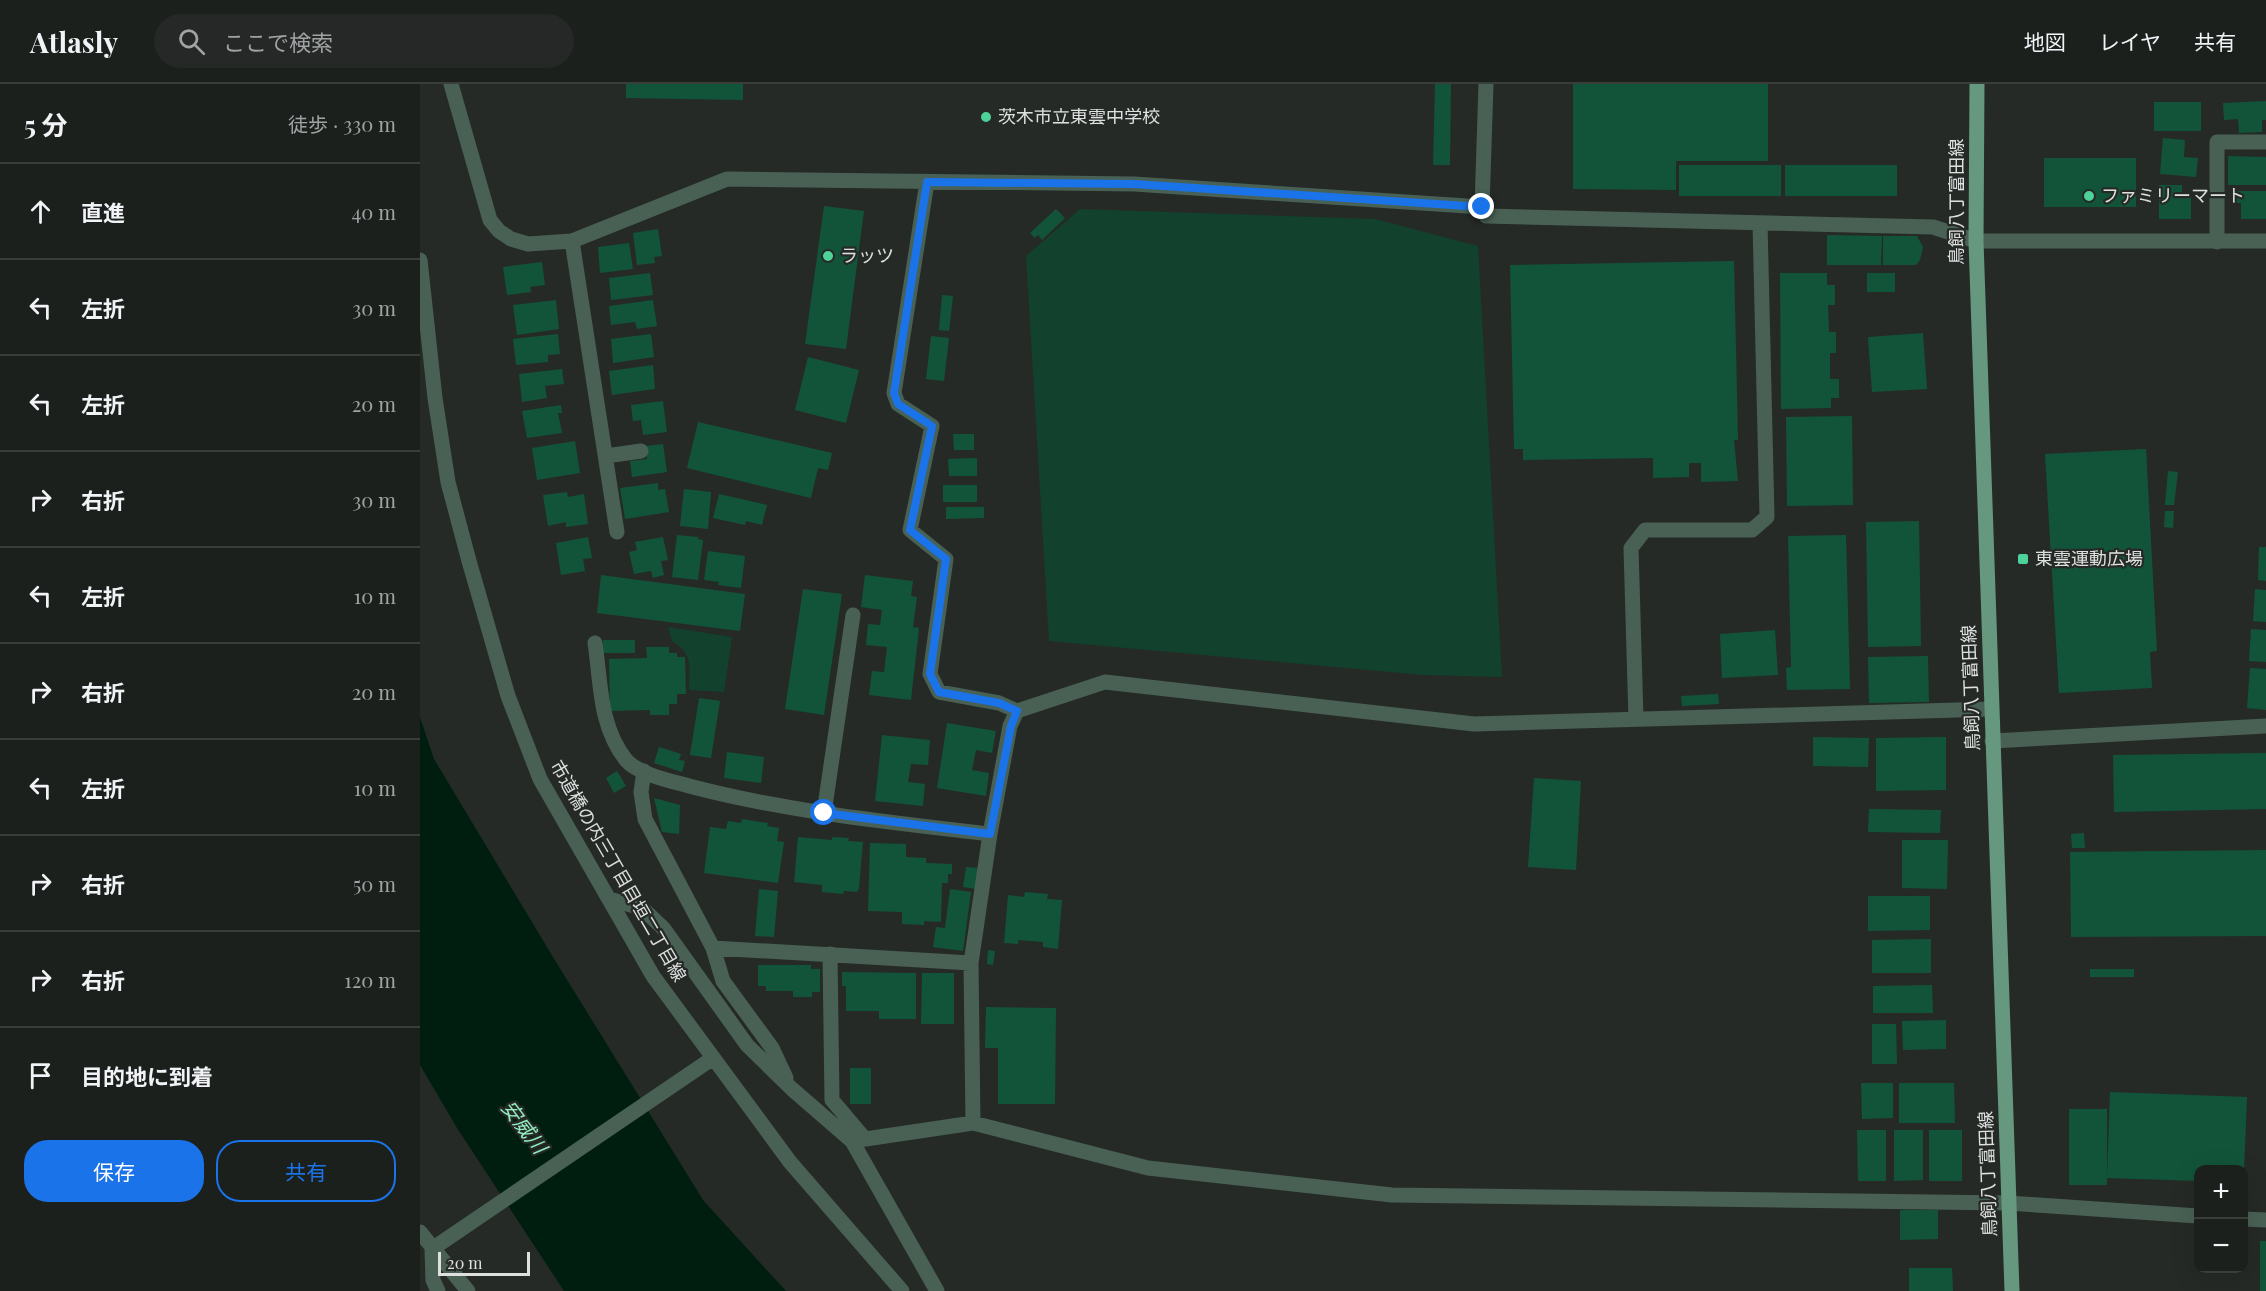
<!DOCTYPE html>
<html lang="ja">
<meta charset="utf-8">
<style>
body{margin:0;font-family:"Playfair Display","Noto Sans JP",serif;background:#252826;color:#f1f3f6}
.controls{position:absolute;right:18px;bottom:18px;display:grid;overflow:hidden;border-radius:12px;box-shadow:0 6px 24px #0002}
.controls button{width:54px;height:54px;display:grid;place-items:center;padding:0;border:0;border-bottom:2px solid #3a3e3b;background:#1c201d;color:#f1f3f6;font:30px sans-serif}
.scale{position:absolute;left:18px;bottom:15px;width:92px;box-sizing:border-box;padding-left:6px;border:3px solid #dde0df;border-top:0;font-size:16px;line-height:21px;white-space:nowrap;color:#dde0df;-webkit-text-stroke:4px #262a27;paint-order:stroke}
.stop{position:absolute;width:18px;height:18px;margin:-14px;border:4px solid #1a73e8;border-radius:50%;background:#fff}
.stop.end{background:#1a73e8;border-color:#fff;box-shadow:0 2px 6px #0008}
.list{margin:0;padding:0;list-style:none}
h2{display:flex;justify-content:space-between;align-items:center;height:78px;margin:0;padding:0 24px;font-size:26px}
h2 small{font-size:20px;font-weight:400;color:#a0a3a4}
.list li{display:grid;grid-template-columns:39px 1fr auto;gap:18px;align-items:center;box-sizing:border-box;height:96px;padding:0 24px;border-top:2px solid #3a3e3b}
.list b{display:block;font-size:22px;white-space:nowrap}
.list em{font-size:20px;font-style:normal;color:#a0a3a4}
.actions{display:flex;gap:12px;padding:18px 24px}
.actions a{flex:1;padding:14px 0;border:2px solid #1a73e8;border-radius:24px;text-align:center;font-size:21px;color:#1a73e8}
.actions .main{background:#1a73e8;color:#fff}
.icon{flex:none;width:33px;height:33px;fill:none;stroke:currentColor;stroke-width:2;stroke-linecap:round;stroke-linejoin:round}
.map{position:relative;flex:none;width:1846px;height:1207px;overflow:hidden}
header{display:flex;align-items:center;gap:36px;box-sizing:border-box;height:84px;padding:0 30px;background:#1c201d;border-bottom:2px solid #3a3e3b}
header strong{font-size:28px}
nav{display:flex;gap:33px;margin-inline-start:auto;font-size:21px}
.search{width:420px;height:54px;background:#252826;display:flex;align-items:center;gap:15px;box-sizing:border-box;padding:0 21px;border-radius:33px;color:#a0a3a4;font-size:22px}
main{display:flex}
aside{flex:1;background:#1c201d}
.map>svg:first-child{display:block}
.green{fill:#12412d}
.water{fill:#001e10}
.building{fill:#12543a}
.lines{fill:none;stroke-linecap:round;stroke-linejoin:round}
.minor{stroke:#496154;stroke-width:15}
.major{stroke:#65987e;stroke-width:15}
.route{stroke:#1a73e8;stroke-width:8}
.poi-dot{fill:#4dd39a;stroke:#262a27;stroke-width:2}
.labels{text-anchor:middle;stroke-width:4.5;stroke-linejoin:round;paint-order:stroke}
.poi-label{font-size:18px;fill:#dde0df;stroke:#262a27;text-anchor:start}
.street-label{font-size:18px;fill:#dde0df;stroke:#262a27}
.water-label{font-size:20px;font-style:italic;fill:#92eec0;stroke:#262a27}
</style>
<header>
<strong>Atlasly</strong>
<div class="search"><svg class="icon" aria-label="search" viewBox="0 0 24 24"><circle cx="10" cy="10" r="6"/><path d="M15 15l6 6"/></svg>ここで検索</div>
<nav><a>地図</a><a>レイヤ</a><a>共有</a></nav>
</header>
<main>
<aside>
<h2>5 分<small>徒歩 · 330 m</small></h2>
<ul class="list">
<li><svg class="icon" aria-label="ahead" viewBox="0 0 24 24"><path d="M12 20V5M6 11l6-6 6 6"/></svg><div><b>直進</b></div><em>40 m</em></li>
<li><svg class="icon" aria-label="left" viewBox="0 0 24 24"><path d="M17 20v-9H6M10 6l-5 5 5 5"/></svg><div><b>左折</b></div><em>30 m</em></li>
<li><svg class="icon" aria-label="left" viewBox="0 0 24 24"><path d="M17 20v-9H6M10 6l-5 5 5 5"/></svg><div><b>左折</b></div><em>20 m</em></li>
<li><svg class="icon" aria-label="right" viewBox="0 0 24 24"><path d="M7 20v-9h11M14 6l5 5-5 5"/></svg><div><b>右折</b></div><em>30 m</em></li>
<li><svg class="icon" aria-label="left" viewBox="0 0 24 24"><path d="M17 20v-9H6M10 6l-5 5 5 5"/></svg><div><b>左折</b></div><em>10 m</em></li>
<li><svg class="icon" aria-label="right" viewBox="0 0 24 24"><path d="M7 20v-9h11M14 6l5 5-5 5"/></svg><div><b>右折</b></div><em>20 m</em></li>
<li><svg class="icon" aria-label="left" viewBox="0 0 24 24"><path d="M17 20v-9H6M10 6l-5 5 5 5"/></svg><div><b>左折</b></div><em>10 m</em></li>
<li><svg class="icon" aria-label="right" viewBox="0 0 24 24"><path d="M7 20v-9h11M14 6l5 5-5 5"/></svg><div><b>右折</b></div><em>50 m</em></li>
<li><svg class="icon" aria-label="right" viewBox="0 0 24 24"><path d="M7 20v-9h11M14 6l5 5-5 5"/></svg><div><b>右折</b></div><em>120 m</em></li>
<li><svg class="icon" aria-label="arrive" viewBox="0 0 24 24"><path d="M6 21V4h12l-3 4 3 4H6"/></svg><div><b>目的地に到着</b></div></li>
</ul>
<div class="actions"><a class="main">保存</a><a>共有</a></div>
</aside>
<div class="map">
<svg width="1846" height="1207" viewBox="0 0 1846 1207">
<rect width="100%" height="100%" fill="#262a27"/>
<path class="green" d="M660 125 955 135 1058 162 1082 593 1003 591 629 557 606 172Z
M248 543 312 553 304 608 269 606C269 583 274 570 252 557Z"/>
<path class="water" d="M0 633 14 675 133 873 283 1116 366 1207H144L37 1044 0 981Z"/>
<path class="building" d="M206 0H323V16L206 14Z
M1015 0H1031L1030 81H1013Z
M1153 0H1348V77H1256V106L1153 105Z
M1846 17V36H1842V48L1819 49 1818 35 1804 36 1803 19Z
M1734 18H1781V47H1734Z
M1743 54 1765 56 1764 73 1778 74 1776 93 1740 90Z
M1808 72 1846 73V101H1808Z
M1624 74H1716V123H1624Z
M1259 81H1361V112H1259Z
M1365 81H1477V112H1365Z
M1739 101H1762V110H1771V135H1739Z
M1812 107H1846V135H1821V119H1812Z
M404 122 444 127 426 265 385 260Z
M636 125 645 134 622 156 618 151 615 154 610 149Z
M238 145 242 172 234 173 235 179 217 181 213 149Z
M1407 151 1462 152 1461 181H1407Z
M1463 152H1497L1503 163 1500 176 1496 181H1463Z
M209 159 213 185 180 189 178 163Z
M1314 177 1318 356H1314L1318 397 1281 398V379H1269V393L1233 394V374L1103 376V365H1094L1090 181Z
M122 178 125 201 110 203 111 208 87 211 83 183Z
M230 189 233 211 191 216 189 194Z
M1360 189H1407V201H1415V221H1408L1409 248H1416V269H1410V295H1419V314H1411V324L1361 325Z
M1447 189H1475V208H1447Z
M522 211 533 212 529 247 519 246Z
M136 216 139 245 97 251 93 221Z
M233 216 237 242 217 245 215 238 191 241 189 222Z
M1503 249 1507 305 1452 308 1448 253Z
M138 250 140 270 128 271V278L96 281 93 255Z
M231 250 234 273 193 279 191 255Z
M511 252 529 254 524 297 506 295Z
M388 273 439 286 426 339 375 326Z
M233 281 235 305 192 311 189 287Z
M142 285 144 300 125 302 127 314 102 318 99 290Z
M243 317 247 348 223 351 221 336 213 337 211 321Z
M141 321 142 329H138L142 349 107 354 102 327Z
M1432 332 1433 421 1367 422 1366 333Z
M278 338 412 369 408 386 398 384 391 414 267 384Z
M533 350H554V366H534Z
M155 357 160 389 117 396 112 364Z
M243 360 247 388 212 393 210 377 227 375 225 362Z
M1726 365 1737 567 1730 568 1732 604 1639 609 1625 370Z
M557 374V392H529L528 375Z
M1748 387 1758 388 1754 421H1745Z
M238 399V406L245 405 249 428 205 435 200 404Z
M523 401H557V418H523Z
M264 405 291 408 288 445 260 442Z
M147 408 148 413 164 410 168 440 146 443V438L128 442 123 411Z
M299 410 347 421 342 441 326 437 325 441 293 434Z
M526 423H564V434L526 435Z
M1745 427H1754L1753 444 1744 443Z
M1499 437 1501 562 1448 563 1446 438Z
M257 451 278 453V455L283 456 278 496 252 493Z
M1426 451 1430 605 1367 606 1366 584 1371 583 1368 452Z
M168 453 172 474 163 475 165 487 141 491 136 459Z
M243 453 248 476 241 477 244 491 233 494 231 487 214 490 209 468 217 466 215 458Z
M1839 463H1846V497L1838 496Z
M288 467 325 472 321 504 298 501 299 498 284 496Z
M181 491 325 510 320 547 177 529Z
M445 491 493 497 491 512 497 513 493 543 499 544 491 616 449 611 452 587 464 588 467 563 446 561 448 540 460 541 462 526 441 523Z
M383 505 422 510 404 631 365 625Z
M1835 505 1846 506V538L1833 537Z
M1831 545 1846 546V578L1829 577Z
M1355 546 1358 591 1302 594 1300 550Z
M183 556H215V569H183Z
M226 563H249V569H257V573H265L266 610H257V620H249V631H230V626L190 627 189 575 227 574Z
M1508 572 1509 618 1449 619 1448 573Z
M1830 584 1846 585V626L1827 624Z
M1298 610 1299 620 1262 622 1261 612Z
M279 614 300 617 291 674 270 671Z
M527 639 576 647 572 669 556 666 552 686 569 689 566 712 517 704Z
M462 651 510 656 508 681 491 680 488 698 505 700 503 722 455 717Z
M1393 653 1449 654 1448 683 1393 682Z
M1526 653V706L1456 707V654Z
M239 663 261 670 259 676 265 677 262 688 234 679Z
M307 668 344 673 341 699 304 694Z
M1846 669V725L1694 728 1693 671Z
M197 687 206 702 194 709 186 694Z
M1114 694 1161 697 1156 786 1108 783Z
M234 714 260 721 259 750 242 748Z
M1449 725 1521 726 1520 749 1448 748Z
M322 735 348 739 347 742 359 744 357 757 364 758 358 799 284 789 290 743 306 745 308 737 321 739Z
M1664 749 1665 764H1652L1651 750Z
M378 753 412 756V753L429 754 428 757 443 758 439 804 437 808 424 807 423 810 402 808V801L374 798Z
M1482 756H1528L1527 805 1482 804Z
M450 759 486 760V773L506 774V779L532 780V790H528V799H522L521 838 504 837V841L482 840V828L448 827Z
M1846 766V852L1651 853 1650 768Z
M546 783 559 784 556 805 543 803Z
M339 805 358 807 354 853 335 852Z
M530 805 551 808 543 867 513 863 516 843 525 844Z
M605 808 628 810 627 815 642 816 638 865 623 863V858L598 856V860L584 859 588 811 604 813Z
M1448 812H1510V846L1448 847Z
M1511 855V889H1452V856Z
M568 866 575 867 573 881 567 880Z
M338 881H391V885H400V908H392V913H373V907H346V902H338Z
M1670 885H1714V893H1670Z
M422 888 496 889V935H459V927H426V902H422Z
M502 889H534V940H501Z
M1512 901 1513 929H1453V902Z
M566 923 636 924 635 1020H578V964H565Z
M1526 936V965L1483 966 1482 937Z
M1452 940H1476L1477 980H1452Z
M430 984H451V1020H430Z
M1441 999H1473V1034L1442 1035Z
M1479 999H1534L1535 1039H1479Z
M1690 1008 1827 1013 1824 1086H1778V1097L1687 1094Z
M1649 1025H1687V1101H1649Z
M1437 1046H1466V1097H1438Z
M1474 1046H1503V1096L1474 1097Z
M1509 1046H1542V1097H1509Z
M1480 1126H1518V1155L1480 1156Z
M1840 1157H1846V1207H1840Z
M1489 1184H1532L1533 1207H1489Z"/>
<g class="lines">
<path class="minor" d="M31 0 70 136 79 147 91 155 108 160 152 157 307 95 714 100 1062 123 1066 0
M507 98 474 309 478 320 512 342 490 446 526 475 510 590 519 608 579 619 597 627 685 598 1054 640 1571 625
M1062 123 1066 132 1513 143 1556 157H1846
M152 157 197 448
M1797 158V58H1846
M0 176 15 314 28 398 49 477 88 612 120 695 233 892 370 1078 482 1207
M186 372 221 367
M175 559C181 599 179 642 206 676 218 690 251 697 269 702 368 728 469 738 570 750
M1216 635 1211 464 1225 446H1332L1347 433 1340 139
M1572 657 1846 642
M224 687 221 708 225 735 293 864 551 879
M404 729 433 531
M189 815 222 824 244 845 327 961 372 1005 432 1057 517 1207
M293 864 303 897 352 964 366 994
M410 870 412 1016 445 1055
M553 1039 551 879 570 750 590 642 597 627
M432 1057 553 1039 728 1084 972 1111 1588 1119 1778 1132
M1824 1135 1846 1136
M0 1148 48 1207
M12 1165 293 974
M12 1165 13 1196 18 1207"/>
<path class="major" d="M1557 0 1556 157 1592 1207"/>
</g>
<g class="lines">
<path class="route" d="M404 729 570 750 591 642 597 627 579 619 519 608 510 590 526 475 490 446 512 342 478 320 474 309 507 98 714 100 1062 123"/>
</g>
<g class="poi-dot">
<circle cx="566" cy="33" r="6"/>
<circle cx="1669" cy="112" r="6"/>
<circle cx="408" cy="172" r="6"/>
<rect x="1597" y="469" width="12" height="12" rx="3"/>
</g>
<g class="labels">
<g class="poi-label">
<text x="578" y="39">茨木市立東雲中学校</text>
<text x="1681" y="118">ファミリーマート</text>
<text x="420" y="178">ラッツ</text>
<text x="1615" y="481">東雲運動広場</text>
</g>
<g class="street-label">
<text transform="translate(1537 118) rotate(-90)" y="6">鳥飼八丁富田線</text>
<text transform="translate(1551 604) rotate(-92)" y="6">鳥飼八丁富田線</text>
<text transform="translate(198 787) rotate(60)" y="6">市道橋の内三丁目目垣二丁目線</text>
<text transform="translate(1568 1090) rotate(-92)" y="6">鳥飼八丁富田線</text>
</g>
<g class="water-label">
<text transform="translate(104 1043) rotate(53)" y="7">安威川</text>
</g>
</g>
</svg>
<div class="controls">
<button>+</button>
<button>−</button>
</div>
<div class="scale">20 m</div>
<div class="stop" style="left:404px;top:729px"></div>
<div class="stop end" style="left:1062px;top:123px"></div>
</div>
</main>
